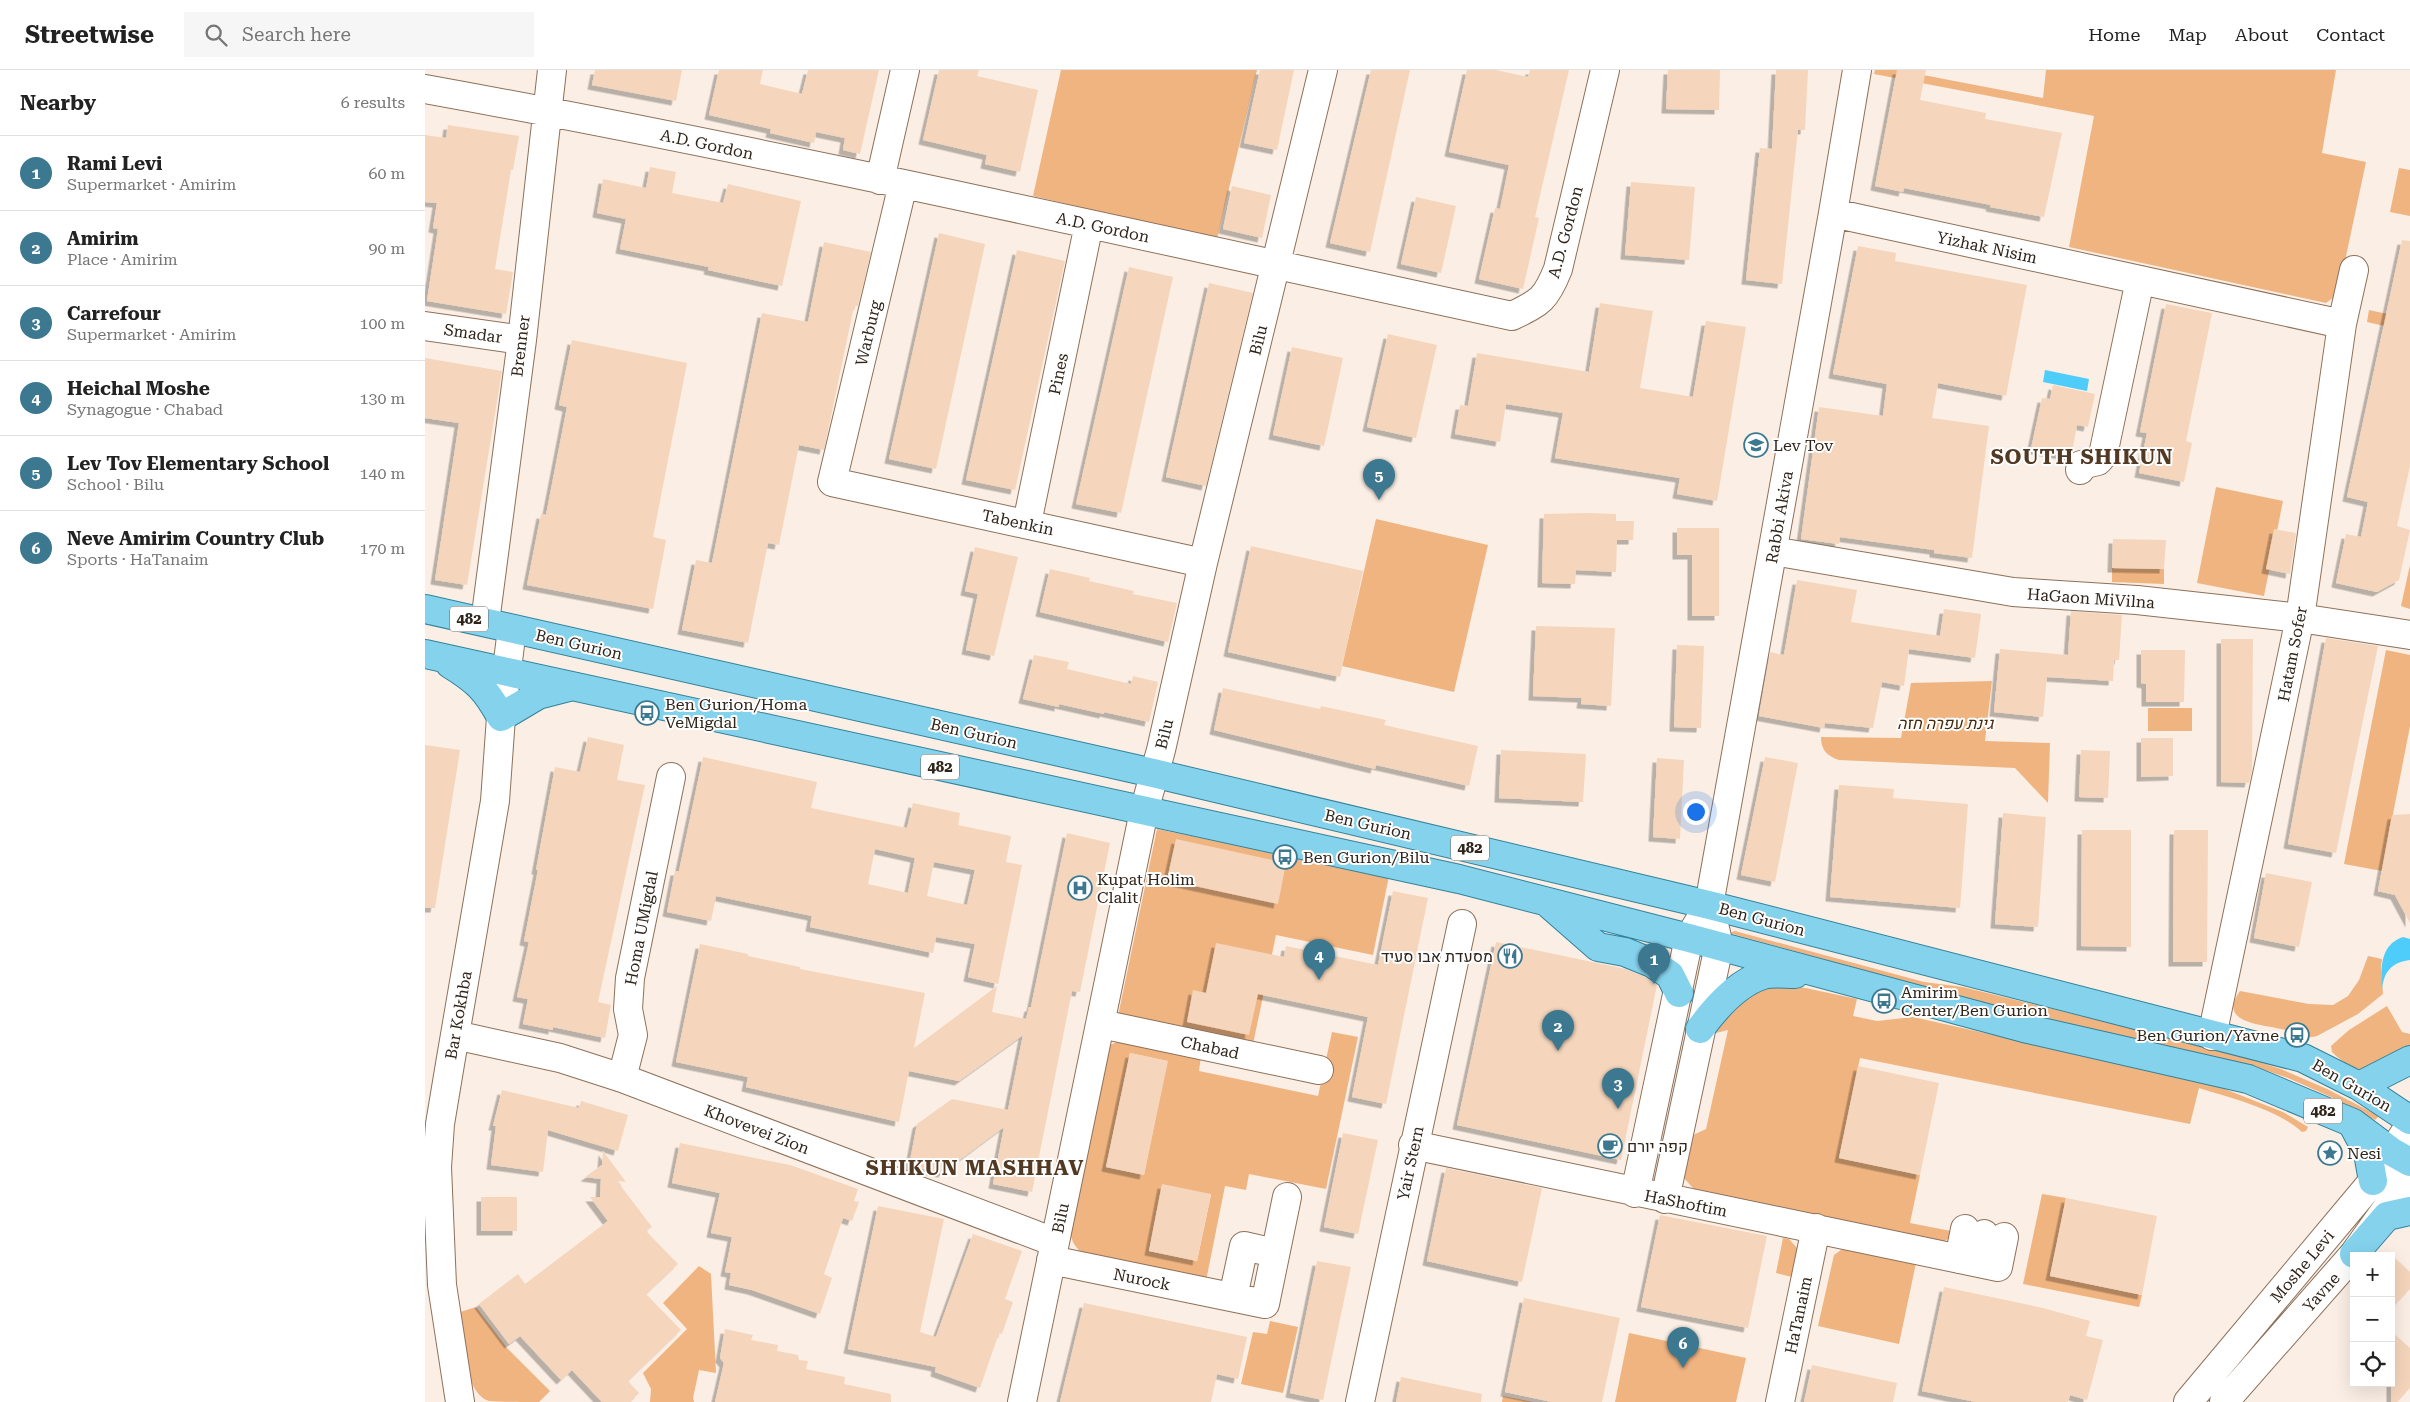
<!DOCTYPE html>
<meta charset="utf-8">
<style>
body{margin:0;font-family:"Roboto Serif",Heebo,serif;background:#f6f6f6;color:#222}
.controls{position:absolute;right:15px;bottom:15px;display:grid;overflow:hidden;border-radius:0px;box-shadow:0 5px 20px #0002}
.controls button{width:45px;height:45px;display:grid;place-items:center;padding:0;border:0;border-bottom:1px solid #e0e0e0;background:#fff;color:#222;font:25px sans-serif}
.you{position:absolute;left:1270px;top:741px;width:18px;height:18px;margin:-12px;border:4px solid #fff;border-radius:50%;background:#1a73e8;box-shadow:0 0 0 8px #1a73e833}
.badge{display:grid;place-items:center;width:32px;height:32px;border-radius:50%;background:#3c788f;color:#fff;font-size:16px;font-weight:700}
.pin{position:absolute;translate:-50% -41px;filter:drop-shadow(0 1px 2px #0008)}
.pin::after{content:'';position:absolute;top:26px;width:18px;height:15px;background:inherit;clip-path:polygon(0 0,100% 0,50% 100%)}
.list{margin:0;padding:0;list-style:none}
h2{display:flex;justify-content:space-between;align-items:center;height:65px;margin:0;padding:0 20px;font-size:21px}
h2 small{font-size:16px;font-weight:400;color:#767676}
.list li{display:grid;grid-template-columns:32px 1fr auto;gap:15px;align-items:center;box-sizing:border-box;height:75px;padding:0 20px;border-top:1px solid #e0e0e0}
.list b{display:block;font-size:19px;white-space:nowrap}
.list p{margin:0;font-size:16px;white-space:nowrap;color:#767676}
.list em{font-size:16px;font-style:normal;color:#767676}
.icon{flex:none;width:28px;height:28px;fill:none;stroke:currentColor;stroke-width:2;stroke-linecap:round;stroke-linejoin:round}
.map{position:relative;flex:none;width:1985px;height:1332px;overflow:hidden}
header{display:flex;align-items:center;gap:30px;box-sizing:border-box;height:70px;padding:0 25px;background:#fff;border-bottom:1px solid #e0e0e0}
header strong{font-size:24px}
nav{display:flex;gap:28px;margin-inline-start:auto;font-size:18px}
.search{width:350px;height:45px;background:#f6f6f6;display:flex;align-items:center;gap:12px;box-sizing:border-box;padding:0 18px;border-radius:0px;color:#767676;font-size:19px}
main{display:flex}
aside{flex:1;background:#fff}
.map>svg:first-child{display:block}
.green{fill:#f0b481;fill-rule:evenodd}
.water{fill:#4ecdfa}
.building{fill:#f5d6bc;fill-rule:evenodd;filter:url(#shadow)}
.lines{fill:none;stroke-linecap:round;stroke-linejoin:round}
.minor-casing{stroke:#8d715a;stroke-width:30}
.major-casing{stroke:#32829b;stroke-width:30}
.minor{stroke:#fff;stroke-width:28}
.major{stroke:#85d2ec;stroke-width:28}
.labels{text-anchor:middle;stroke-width:4;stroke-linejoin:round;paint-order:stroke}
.shield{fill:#fefefe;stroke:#6d655e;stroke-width:1}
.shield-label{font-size:15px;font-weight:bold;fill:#2f241a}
.street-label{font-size:16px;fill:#2f241a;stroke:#fefefe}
.poi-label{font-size:16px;fill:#2f241a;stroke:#fefefe;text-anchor:start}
.park-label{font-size:16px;font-style:italic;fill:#462809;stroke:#fefefe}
.district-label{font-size:21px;font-weight:bold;letter-spacing:1px;fill:#523923;stroke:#fefefe}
</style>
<header>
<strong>Streetwise</strong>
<div class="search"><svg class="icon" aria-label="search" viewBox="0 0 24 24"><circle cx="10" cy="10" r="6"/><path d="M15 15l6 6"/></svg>Search here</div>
<nav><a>Home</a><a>Map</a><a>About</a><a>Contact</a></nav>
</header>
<main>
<aside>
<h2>Nearby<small>6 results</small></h2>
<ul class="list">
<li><span class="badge">1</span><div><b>Rami Levi</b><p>Supermarket · Amirim</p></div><em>60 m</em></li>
<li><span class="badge">2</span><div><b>Amirim</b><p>Place · Amirim</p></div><em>90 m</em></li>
<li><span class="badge">3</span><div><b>Carrefour</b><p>Supermarket · Amirim</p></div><em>100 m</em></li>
<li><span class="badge">4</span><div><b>Heichal Moshe</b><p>Synagogue · Chabad</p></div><em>130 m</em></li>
<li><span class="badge">5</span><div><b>Lev Tov Elementary School</b><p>School · Bilu</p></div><em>140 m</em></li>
<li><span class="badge">6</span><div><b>Neve Amirim Country Club</b><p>Sports · HaTanaim</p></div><em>170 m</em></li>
</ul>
</aside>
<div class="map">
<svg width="1985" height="1332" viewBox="0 0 1985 1332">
<defs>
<filter id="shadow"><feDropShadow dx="-4.5" dy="4.5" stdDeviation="0" flood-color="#0004"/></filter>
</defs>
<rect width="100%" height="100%" fill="#fbeee4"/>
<path class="green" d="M636 0H832L792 169 608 126Z
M1450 0H1472L1618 28 1621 0H1911L1897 83 1941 92 1913 224 1901 233 1644 177 1669 46 1449 4Z
M1974 98 1985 100V146L1965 142Z
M1944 240 1985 249V262L1942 252Z
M1791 417 1858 431 1839 526 1772 513Z
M951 449 1063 475 1029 622 917 596Z
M1985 495V539L1976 536Z
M1687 498 1739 499V514L1687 512Z
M1961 580 1985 585V656L1957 801 1919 794Z
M1567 611 1560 671 1625 673 1623 733 1590 698 1414 690C1402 686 1396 680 1396 667L1476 668 1486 613Z
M1723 638H1767V661H1723Z
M732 759 964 806 948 885 851 865 828 974 693 946Z
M1310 861 1499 912 1538 917 1803 982 1856 999 1902 1019 1954 1046 1950 1050 1915 1031 1863 1008 1819 993 1790 989 1680 966 1304 863Z
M1943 886 1957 889 1956 897 1958 924 1933 944 1892 966C1882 970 1867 961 1856 959 1835 954 1792 953 1815 921L1884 934 1908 935 1923 926 1934 910Z
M1357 913 1432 929 1428 946 1452 951 1488 947 1787 1014 1858 1042 1883 1057 1881 1061 1877 1062C1850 1038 1808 1029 1774 1018L1765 1054 1435 988 1414 1088 1495 1105 1485 1153 1531 1162 1520 1171 1274 1121 1268 1118 1258 1107 1266 1066 1281 1059 1303 960 1287 964 1314 928Z
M1962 936 1977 962 1985 964V977C1951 996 1940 1014 1907 982L1906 976 1924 960Z
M907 962 933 967 901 1119 824 1104 821 1120 800 1116 781 1211 657 1183C649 1176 646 1170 645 1160L681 982 685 975 699 969 776 986 774 1001 893 1026ZM705 983 742 991 719 1105 681 1097ZM737 1115 786 1125 772 1191 724 1181Z
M1617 1124 1641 1128 1625 1206 1717 1225 1714 1237 1598 1214Z
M1358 1168 1364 1169 1373 1179 1367 1207 1351 1203Z
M1423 1179 1491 1193 1474 1274 1393 1256 1409 1185 1416 1180Z
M274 1196 286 1204 291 1303 274 1300 268 1328 269 1332H225L226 1319 218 1303 262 1259 238 1233Z
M51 1237 82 1278 125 1321 114 1332C101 1332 75 1332 64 1331 39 1323 36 1265 32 1243Z
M845 1251 873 1257 858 1323 816 1314 828 1262 842 1264Z
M1204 1263 1321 1288 1311 1332H1190Z
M1078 1326 1108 1332H1077Z"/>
<path class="water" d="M1620 300 1664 309 1662 321 1618 312Z
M1978 867 1985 869V890C1967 892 1958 902 1957 921 1956 900 1954 875 1978 867Z"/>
<path class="building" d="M170 0H257L251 31 167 15Z
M294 0H338L335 14 377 24 383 0H454L435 84 418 80 420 68 391 62 389 73 345 63 346 59 284 45Z
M514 0H554L552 6 613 20 595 102 560 94 562 85 498 70Z
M835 0H869L852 80 819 73Z
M946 0H985L945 182 905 173Z
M1042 0H1071L1103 7 1105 0H1144L1110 147 1114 148 1098 219 1054 209 1070 138 1075 139 1084 95 1024 82Z
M1243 0H1295L1294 40 1241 39Z
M1351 0H1383L1380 60H1373L1357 214 1321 210 1335 78 1347 79Z
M1472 0H1501L1495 30 1561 43 1560 49 1637 63 1619 147 1565 137 1566 135 1479 118 1478 122 1450 116Z
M23 55 94 66 88 100H86L70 199 88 202 81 244 2 231 13 159 8 158 12 133 0 132V65L21 68Z
M225 97 251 102 247 123 298 133 303 114 376 131 357 216 283 200 284 197 195 179 201 149 172 143 178 109 221 118Z
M1206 112 1270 117 1264 190 1200 185Z
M807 116 846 125 837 168 798 159Z
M991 127 1031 136 1016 203 976 194Z
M514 163 560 174 511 399 464 389Z
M1977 170 1985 171V396L1972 456 1985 460 1974 510 1952 522 1911 513 1921 464 1936 467 1943 432 1922 427Z
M399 172 446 182 433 236H429L399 380 374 375 354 475 343 473 323 573 257 560 271 490 287 493 337 243 383 252Z
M1433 176 1471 183 1470 191 1602 215 1581 326 1513 313 1507 348 1564 356 1547 488 1509 483V480L1415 467 1414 474 1376 469 1394 337 1458 346 1462 314 1408 304Z
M592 180 640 191 590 420 541 410Z
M704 197 748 207 696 443 651 434Z
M784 213 828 223 781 416 741 407Z
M1175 233 1228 241 1215 318 1268 327 1281 251 1321 257 1292 431 1252 424 1255 408 1130 388 1138 343 1081 334 1075 372 1030 364 1035 335 1043 336 1052 283 1164 302Z
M1741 234 1787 243 1761 371 1767 373 1759 412 1714 403 1722 363 1715 362Z
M963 264 1012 275 991 368 942 357Z
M147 270 262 293 228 467 241 470 228 539 102 515 116 444 121 445 142 337 134 335Z
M867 277 918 288 899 376 848 365Z
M0 288 77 301 42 515 10 510 34 353 0 348Z
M1628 315 1670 324 1663 357 1652 355 1647 383 1644 386 1606 379 1617 328 1625 329Z
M1163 443 1191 444V451H1209L1208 470H1192L1191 502 1151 500 1150 514 1117 513 1119 444Z
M1252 458H1294V546H1267V485H1252Z
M1849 459 1871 463 1865 504 1841 499Z
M1688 469 1741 470 1739 499 1687 498Z
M826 476 938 501 915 607 803 582Z
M550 477 593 487 569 586 541 580 553 524 540 521Z
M625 499 665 508 664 511 709 521 708 524 752 533 743 572 615 542Z
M1372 510 1432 520 1426 552 1515 566 1519 539 1556 544 1550 588 1484 579 1479 616 1457 612 1448 658 1400 653 1399 658 1334 646 1345 582 1359 585Z
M1646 541 1697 545 1694 590H1689L1688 611 1622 607 1618 647 1569 642 1575 579 1643 585Z
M1111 556 1190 558 1186 636 1156 634 1157 628 1108 626Z
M1901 568 1953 576 1911 783 1863 774Z
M1796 569H1828L1827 700 1824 713 1796 712Z
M1252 575 1279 576 1276 658 1249 657Z
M1716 580H1760L1759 632H1721V614L1716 613Z
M609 585 644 592 642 599 706 614 708 606 733 612 724 652 679 642V644L634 634V637L598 629Z
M798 618 895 639 896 636 961 650 959 655 1053 676 1044 716 951 695 950 699 789 660Z
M163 667 199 675 192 710 220 715 173 932 186 935 180 968 128 957V960L98 954 103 929 92 927 104 872 99 871 113 800H111L130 697 155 702Z
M1716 668H1748V706L1716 707Z
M0 675 35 680 10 838H0Z
M1076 680 1161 684 1158 732 1074 728Z
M1656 680 1685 681 1683 728 1654 727Z
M278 687 392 712 386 738 482 758 488 733 535 743 533 755 586 766 581 792 597 795 573 914 543 907 550 874 511 867 508 883 385 857 387 846 291 826 286 851 242 842 250 801H254ZM450 779 490 788 483 823 443 814ZM509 792 550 800 542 835 502 826Z
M1340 687 1373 693 1350 812 1316 805Z
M1232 688 1259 690 1255 769 1228 767Z
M1414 715 1469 719 1468 728 1543 734 1535 838 1405 827Z
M1578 743 1621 747 1613 857 1570 854Z
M1985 744V853L1970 825 1953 821 1967 745Z
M1657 760H1706V877L1656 876Z
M1749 760H1783L1782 892H1748Z
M642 763 685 773 655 922 647 921 607 1122 568 1114 579 1057 517 1103 484 1096 492 1054 527 1029 583 1040 598 965 534 1011 484 1001 474 1052 321 1017 323 1007 251 992 275 874 323 884V886L375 897V899L500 923 489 978 572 916 567 942 601 949 604 937H606Z
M751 769 861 793 853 834 742 810Z
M1841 803 1887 812 1874 877 1829 868Z
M968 821 1003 828 961 1034 927 1027 943 947 833 924 824 965 762 952 768 920 781 923 791 873 859 887 861 876 953 895Z
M1071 872 1201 899 1220 907 1232 915 1196 1090 1032 1055Z
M705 983 743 991 719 1105 681 1097Z
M1433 996 1514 1013 1495 1105 1414 1088Z
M77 1020 154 1038 156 1031 203 1045 193 1081 123 1060 118 1102 66 1095 71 1056H68Z
M918 1063 953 1070 933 1164 899 1157Z
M255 1073 365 1095 433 1119 429 1131 434 1132 427 1151 418 1148 399 1204 407 1208 395 1244 327 1220 304 1215 306 1203 300 1202 307 1167 286 1163 295 1123 247 1113Z
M178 1081 201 1112 192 1111 227 1157 221 1161 253 1194 221 1224 256 1260 203 1311 214 1323 205 1332H177L147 1300 136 1310 95 1266 84 1274 54 1234 93 1204 100 1214 183 1151 165 1127H175L176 1109 160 1107 177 1095Z
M1021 1098 1117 1118 1097 1212 1002 1191Z
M737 1114 786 1124 772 1191 724 1181Z
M56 1127H92V1161H56Z
M1641 1128 1732 1146 1717 1225 1625 1206Z
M453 1136 519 1149 495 1262 511 1267 548 1164 597 1181 580 1229 588 1232 577 1264 574 1263 555 1318 510 1302 511 1297 423 1279Z
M1235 1145 1342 1166 1323 1258 1216 1237Z
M1966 1184 1985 1202V1219L1966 1239Z
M892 1191 926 1197 898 1330 865 1323Z
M1519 1217 1618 1238 1665 1251 1661 1266 1678 1270 1662 1330 1645 1325 1643 1332H1551L1497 1321Z
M1099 1228 1195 1248 1177 1332H1127L1080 1322Z
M659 1233 822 1267 813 1309 792 1304 786 1332H635Z
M300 1259 328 1265 326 1270 353 1275 352 1281 373 1285 374 1290 383 1291 381 1299 420 1307 419 1314 466 1324V1332H290L299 1293 295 1288Z
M1966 1261 1985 1278V1318L1972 1332H1966Z
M1387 1295 1472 1313 1468 1332H1379Z
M976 1307 1057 1324 1056 1332H971Z"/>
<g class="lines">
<g class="minor-casing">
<path id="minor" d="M0 19C364 85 725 168 1087 246 1116 232 1121 229 1133 199L1180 0
M455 110 480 0
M478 114 407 412 778 493
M1408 143 1917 254
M0 256 97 270
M1655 400 1656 395 1673 391 1678 385 1715 210
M602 453 664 154
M1348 481 1588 522 1712 530 1875 548 1985 565
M60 552 97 270 127 0
M676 954 894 1000
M30 965 135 988 197 1008 629 1172
M1787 966 1875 548 1917 254 1929 200
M197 1008 208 965 203 939 205 908 246 707
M988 1075 1573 1197 1579 1167
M1210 1123 1264 868 1284 835 1408 143 1432 0
M1240 1129 1294 876 1289 854
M1534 1189 1540 1159
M626 1190 840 1234 862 1127
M1554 1193 1559 1164
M808 1227 819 1176 850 1183
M35 1332 17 1215 12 1097 15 1054 25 994 70 731 76 647 87 559
M597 1332 719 741 736 680 778 493 898 0
M935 1332 1037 854
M1355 1332 1391 1158
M1763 1332 1948 1111 1985 1055
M1799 1332 1929 1184 1985 1106"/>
</g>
<g class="major-casing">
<path id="major" d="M0 539 728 703 1284 835 1878 988 1934 1016 1985 1050
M0 584 1034 809 1264 868 1599 958 1823 1009 1928 1053 1967 1082 1985 1092
M25 594C51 610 61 619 76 647L113 625 144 617
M1125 835 1173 877 1200 882 1227 893 1245 905 1254 923
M1275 959C1291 937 1312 913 1338 905 1347 902 1360 904 1370 904
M1934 1016 1985 990
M1928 1055 1943 1083 1948 1111
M1929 1184 1962 1146 1985 1141"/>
</g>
<use href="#minor" class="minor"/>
<use href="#major" class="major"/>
</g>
<defs>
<g id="school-ring" transform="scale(1.25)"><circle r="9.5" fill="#fefefe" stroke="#3c788f" stroke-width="1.5"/><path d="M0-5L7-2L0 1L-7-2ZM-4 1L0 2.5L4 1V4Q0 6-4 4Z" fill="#3c788f"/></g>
<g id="bus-ring" transform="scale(1.25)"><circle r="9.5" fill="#fefefe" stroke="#3c788f" stroke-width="1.5"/><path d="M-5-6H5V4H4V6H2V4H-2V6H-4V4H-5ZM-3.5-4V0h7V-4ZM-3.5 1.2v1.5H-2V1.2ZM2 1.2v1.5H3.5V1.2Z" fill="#3c788f"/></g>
<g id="hospital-ring" transform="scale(1.25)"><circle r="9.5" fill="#fefefe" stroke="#3c788f" stroke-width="1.5"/><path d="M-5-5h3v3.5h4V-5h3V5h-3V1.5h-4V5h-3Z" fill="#3c788f"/></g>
<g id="restaurant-ring" transform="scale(1.25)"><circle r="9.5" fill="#fefefe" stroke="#3c788f" stroke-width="1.5"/><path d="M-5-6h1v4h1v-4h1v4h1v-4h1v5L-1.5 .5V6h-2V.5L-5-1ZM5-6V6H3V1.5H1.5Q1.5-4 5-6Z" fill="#3c788f"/></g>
<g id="cafe-ring" transform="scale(1.25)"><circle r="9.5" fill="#fefefe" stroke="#3c788f" stroke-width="1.5"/><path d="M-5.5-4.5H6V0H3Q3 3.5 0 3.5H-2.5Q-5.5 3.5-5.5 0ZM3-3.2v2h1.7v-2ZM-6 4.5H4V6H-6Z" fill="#3c788f"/></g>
<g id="sight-ring" transform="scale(1.25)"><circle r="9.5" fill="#fefefe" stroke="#3c788f" stroke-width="1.5"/><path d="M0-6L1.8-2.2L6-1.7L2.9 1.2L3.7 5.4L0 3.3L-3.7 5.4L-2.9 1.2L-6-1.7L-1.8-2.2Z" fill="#3c788f"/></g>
</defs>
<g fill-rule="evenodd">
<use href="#school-ring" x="1331" y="375"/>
<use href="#bus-ring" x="222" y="643"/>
<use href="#bus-ring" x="860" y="787"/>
<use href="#hospital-ring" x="655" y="818"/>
<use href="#restaurant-ring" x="1085" y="886"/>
<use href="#bus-ring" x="1459" y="931"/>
<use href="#bus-ring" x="1872" y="965"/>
<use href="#cafe-ring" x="1185" y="1076"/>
<use href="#sight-ring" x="1905" y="1083"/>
</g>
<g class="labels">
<g class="shield">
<rect x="25" y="536.5" width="38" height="25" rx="4"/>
<rect x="496" y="684.5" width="38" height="25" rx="4"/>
<rect x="1026" y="765.5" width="38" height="25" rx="4"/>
<rect x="1879" y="1028.5" width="38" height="25" rx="4"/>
</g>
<g class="shield-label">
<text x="44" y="554">482</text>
<text x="515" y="702">482</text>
<text x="1045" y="783">482</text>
<text x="1898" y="1046">482</text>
</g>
<g class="street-label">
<text transform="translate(282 74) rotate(12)" y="6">A.D. Gordon</text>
<text transform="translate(678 157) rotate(12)" y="6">A.D. Gordon</text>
<text transform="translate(1140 162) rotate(-75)" y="6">A.D. Gordon</text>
<text transform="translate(1562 177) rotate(12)" y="6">Yizhak Nisim</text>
<text transform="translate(48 263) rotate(8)" y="6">Smadar</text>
<text transform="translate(443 263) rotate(-77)" y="6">Warburg</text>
<text transform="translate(833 270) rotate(-76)" y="6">Bilu</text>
<text transform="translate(95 276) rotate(-83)" y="6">Brenner</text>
<text transform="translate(633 304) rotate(-78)" y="6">Pines</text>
<text transform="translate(1354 447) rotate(-80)" y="6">Rabbi Akiva</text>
<text transform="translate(593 452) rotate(12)" y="6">Tabenkin</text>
<text transform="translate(1666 528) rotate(4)" y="6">HaGaon MiVilna</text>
<text transform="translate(154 574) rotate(13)" y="6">Ben Gurion</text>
<text transform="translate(1867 584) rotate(-79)" y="6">Hatam Sofer</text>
<text transform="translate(549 663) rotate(13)" y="6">Ben Gurion</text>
<text transform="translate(739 664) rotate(-76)" y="6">Bilu</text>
<text transform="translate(943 754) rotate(13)" y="6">Ben Gurion</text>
<text transform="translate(1337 849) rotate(15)" y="6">Ben Gurion</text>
<text transform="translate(216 858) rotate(-79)" y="6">Homa UMigdal</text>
<text transform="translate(33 945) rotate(-80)" y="6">Bar Kokhba</text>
<text transform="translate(785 977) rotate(12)" y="6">Chabad</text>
<text transform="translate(1927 1015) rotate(30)" y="6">Ben Gurion</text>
<text transform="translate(332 1059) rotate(21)" y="6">Khovevei Zion</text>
<text transform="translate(985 1093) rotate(-78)" y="6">Yair Stern</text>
<text transform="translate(1261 1133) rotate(11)" y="6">HaShoftim</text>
<text transform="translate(635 1148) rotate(-78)" y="6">Bilu</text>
<text transform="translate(1877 1196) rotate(-50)" y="6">Moshe Levi</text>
<text transform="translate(717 1209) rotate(11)" y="6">Nurock</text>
<text transform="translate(1896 1222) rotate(-48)" y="6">Yavne</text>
<text transform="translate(1373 1245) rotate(-78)" y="6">HaTanaim</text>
</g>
<g class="poi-label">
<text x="1348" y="381">Lev Tov</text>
<text x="240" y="640">Ben Gurion/Homa<tspan x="240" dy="18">VeMigdal</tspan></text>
<text x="878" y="793">Ben Gurion/Bilu</text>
<text x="672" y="815">Kupat Holim<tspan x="672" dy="18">Clalit</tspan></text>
<text x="1068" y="892" text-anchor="end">מסעדת אבו סעיד</text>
<text x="1476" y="928">Amirim<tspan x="1476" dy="18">Center/Ben Gurion</tspan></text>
<text x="1854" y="971" text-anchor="end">Ben Gurion/Yavne</text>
<text x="1202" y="1082">קפה יורם</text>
<text x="1922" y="1089">Nesi</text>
</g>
<g class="park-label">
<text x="1520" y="659">גינת עפרה חזה</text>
</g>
<g class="district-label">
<text x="1657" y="394">SOUTH SHIKUN</text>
<text x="550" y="1105">SHIKUN MASHHAV</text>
</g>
</g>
</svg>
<div class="controls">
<button>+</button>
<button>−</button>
<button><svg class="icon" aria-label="locate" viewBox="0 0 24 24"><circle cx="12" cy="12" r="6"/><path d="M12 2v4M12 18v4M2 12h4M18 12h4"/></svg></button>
</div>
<div class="you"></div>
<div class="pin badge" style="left:1229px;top:914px">1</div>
<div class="pin badge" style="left:1133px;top:981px">2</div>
<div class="pin badge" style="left:1193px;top:1039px">3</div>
<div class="pin badge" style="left:894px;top:910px">4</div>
<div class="pin badge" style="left:954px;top:430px">5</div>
<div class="pin badge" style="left:1258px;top:1298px">6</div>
</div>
</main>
